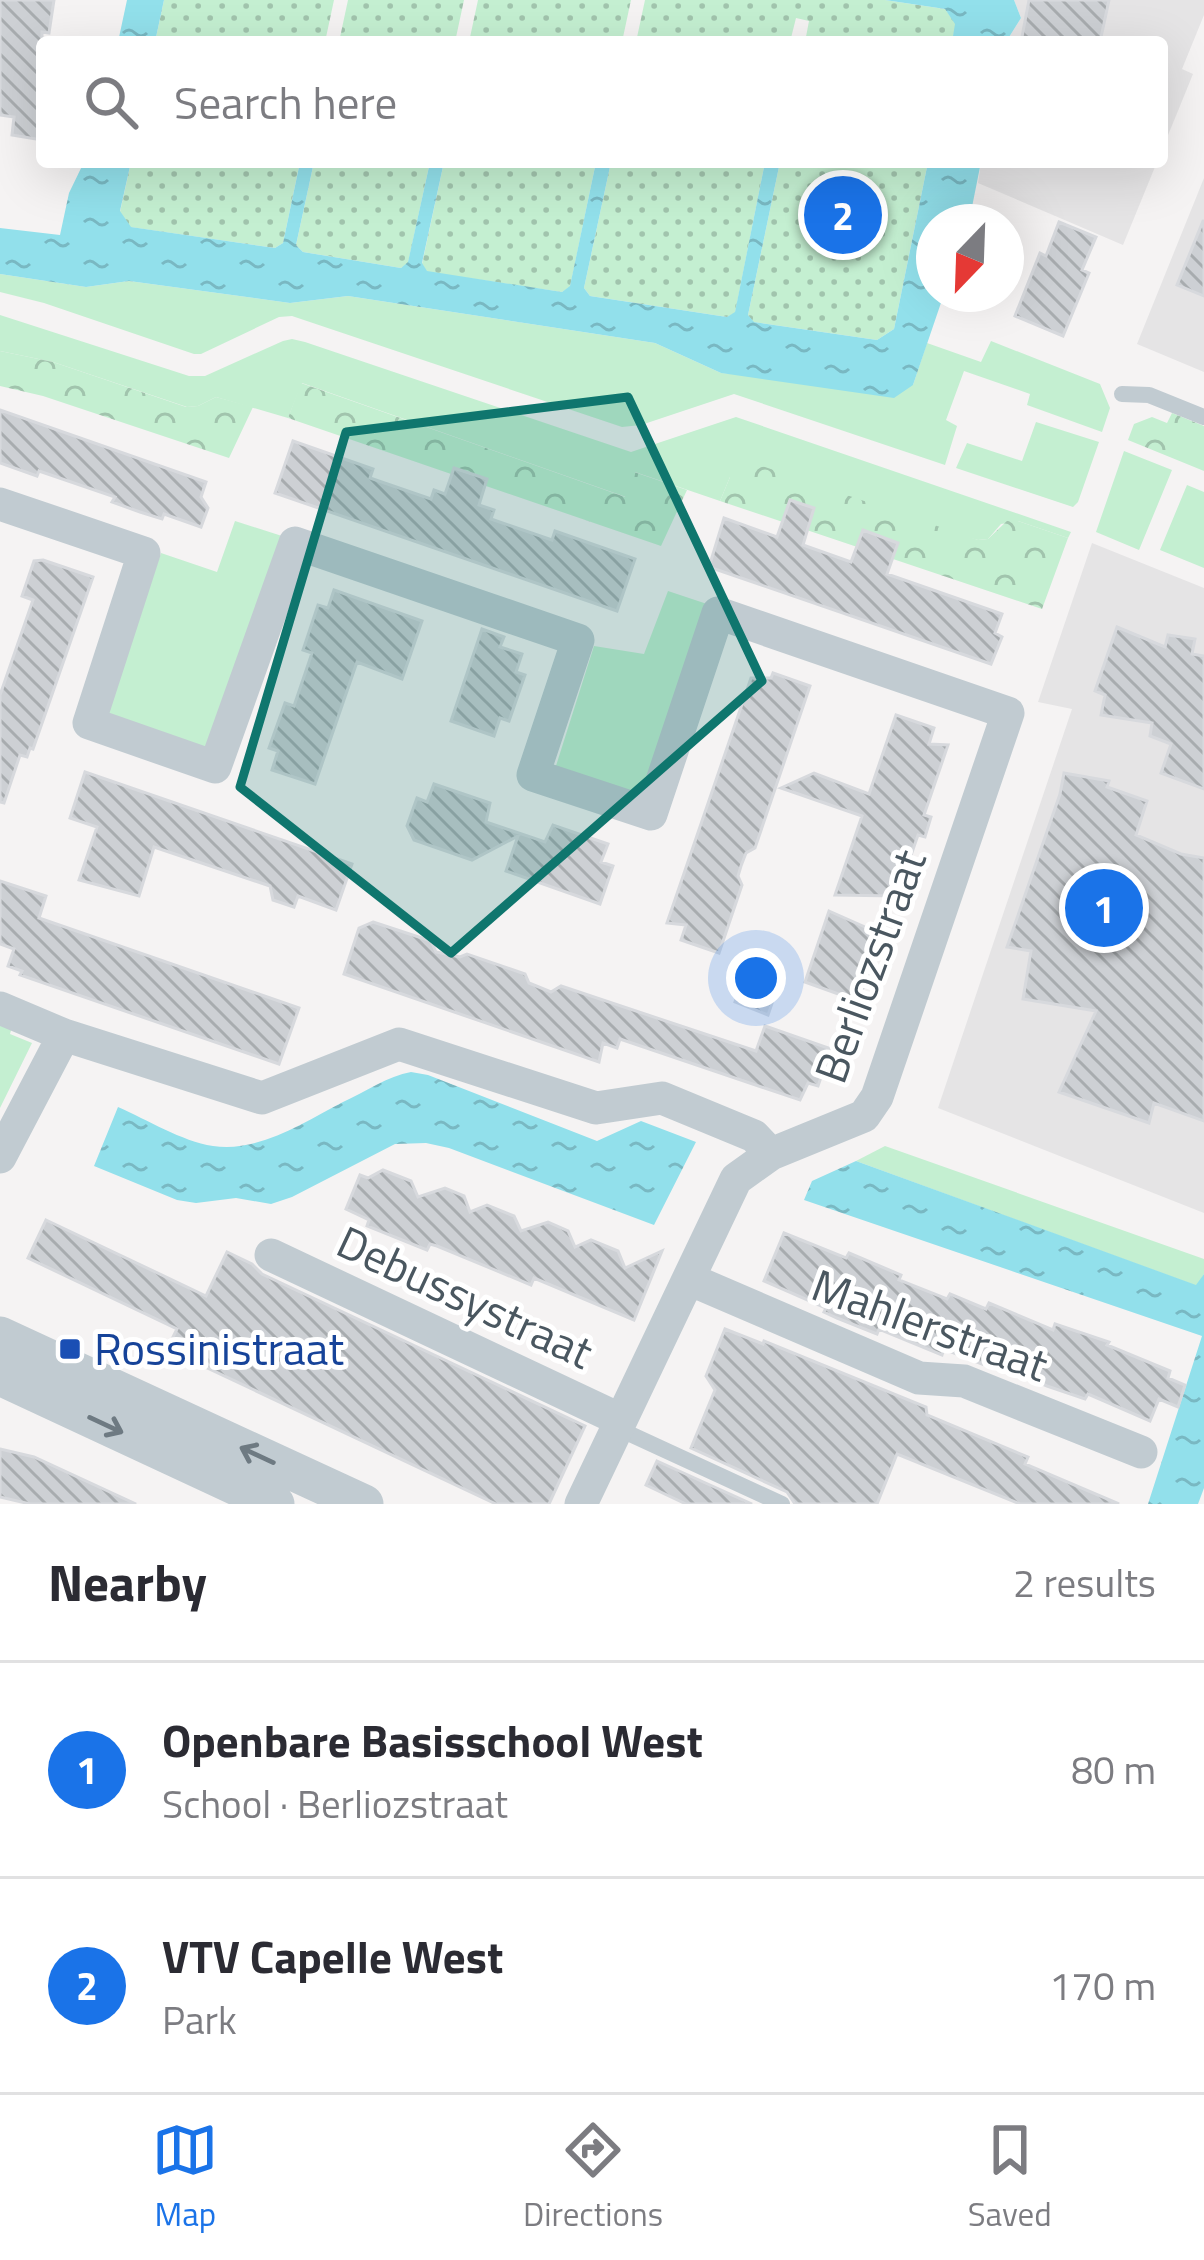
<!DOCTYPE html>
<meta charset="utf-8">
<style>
body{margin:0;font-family:"Titillium Web",sans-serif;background:#f2f2f3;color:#2b2b33}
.compass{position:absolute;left:916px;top:204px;width:108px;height:108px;border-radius:50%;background:#fff;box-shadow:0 12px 48px #0002;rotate:203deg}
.you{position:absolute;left:756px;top:978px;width:42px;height:42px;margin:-30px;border:9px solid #fff;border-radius:50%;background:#1a73e8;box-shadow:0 0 0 18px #1a73e833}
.badge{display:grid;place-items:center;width:78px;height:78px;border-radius:50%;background:#1a73e8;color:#fff;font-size:39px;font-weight:700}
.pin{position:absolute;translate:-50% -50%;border:6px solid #fff;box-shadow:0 3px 12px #0006}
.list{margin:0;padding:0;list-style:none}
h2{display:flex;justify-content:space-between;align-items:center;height:156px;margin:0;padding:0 48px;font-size:51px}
h2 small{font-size:39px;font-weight:400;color:#7c7c81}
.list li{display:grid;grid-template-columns:78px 1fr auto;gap:36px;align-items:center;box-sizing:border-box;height:216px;padding:0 48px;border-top:3px solid #e1e1e2}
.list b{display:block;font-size:45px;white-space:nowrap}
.list p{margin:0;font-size:39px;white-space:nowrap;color:#7c7c81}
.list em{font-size:39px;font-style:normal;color:#7c7c81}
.icon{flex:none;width:66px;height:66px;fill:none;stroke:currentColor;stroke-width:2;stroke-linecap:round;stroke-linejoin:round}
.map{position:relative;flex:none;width:1204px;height:1504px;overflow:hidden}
.search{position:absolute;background:#fff;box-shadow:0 12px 48px #0002;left:36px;right:36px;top:36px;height:132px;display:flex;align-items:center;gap:30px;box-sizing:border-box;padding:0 42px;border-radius:12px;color:#7c7c81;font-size:45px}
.sheet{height:588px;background:#fff}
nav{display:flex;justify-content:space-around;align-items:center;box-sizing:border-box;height:168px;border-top:3px solid #e1e1e2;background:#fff;font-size:33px;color:#7c7c81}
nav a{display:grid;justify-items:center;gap:6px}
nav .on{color:#1a73e8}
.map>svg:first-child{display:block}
.education{fill:#e5e4e5}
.green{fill:#c4efd1}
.forest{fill:url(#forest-crowns)}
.garden{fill:url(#garden-dots)}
.water{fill:url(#water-ripples)}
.building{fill:url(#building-back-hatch);stroke:#d7d9dd;stroke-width:3}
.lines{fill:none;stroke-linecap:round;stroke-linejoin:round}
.service{stroke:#c1cbd1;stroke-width:16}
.minor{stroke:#c1cbd1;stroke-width:33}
.tertiary{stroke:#c1cbd1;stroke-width:39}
.oneway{stroke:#6e7a82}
.marked{fill:#0f766e;fill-opacity:0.2;stroke:#0f766e;stroke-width:9;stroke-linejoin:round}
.transit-dot{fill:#1a4fb4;stroke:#fff;stroke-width:4.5}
.labels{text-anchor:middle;stroke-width:10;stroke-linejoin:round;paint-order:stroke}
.street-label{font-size:45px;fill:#4a5760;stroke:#fff}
.transit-label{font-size:45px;fill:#164399;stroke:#fff;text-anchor:start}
</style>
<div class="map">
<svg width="1204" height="1504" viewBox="0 0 1204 1504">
<defs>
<pattern id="forest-crowns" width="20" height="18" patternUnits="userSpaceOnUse" patternTransform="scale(3)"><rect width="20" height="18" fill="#c4efd1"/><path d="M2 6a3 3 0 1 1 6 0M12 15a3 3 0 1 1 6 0" fill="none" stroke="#a1c4ad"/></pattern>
<pattern id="garden-dots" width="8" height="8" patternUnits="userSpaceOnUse" patternTransform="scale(3)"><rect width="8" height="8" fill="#c4efd1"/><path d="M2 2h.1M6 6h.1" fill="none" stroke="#a1c4ad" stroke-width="1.8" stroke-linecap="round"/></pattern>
<pattern id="water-ripples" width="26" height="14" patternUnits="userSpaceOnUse" patternTransform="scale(3)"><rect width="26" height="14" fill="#92e0eb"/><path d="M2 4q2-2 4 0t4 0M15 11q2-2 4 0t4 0" fill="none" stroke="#79b8c2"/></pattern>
<pattern id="building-back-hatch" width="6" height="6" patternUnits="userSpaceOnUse" patternTransform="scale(3)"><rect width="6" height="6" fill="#cdd0d4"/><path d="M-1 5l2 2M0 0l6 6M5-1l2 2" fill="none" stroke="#a8acaf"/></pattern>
</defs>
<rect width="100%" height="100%" fill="#f5f3f3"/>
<path class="education" d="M1014 0H1204V15L1182 69 1193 74 1162 150V42H1006L1021 18Z
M981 162H1157L1123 245 978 183Z
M1204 178V372L1137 344Z
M1092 543 1204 588V1213L938 1108 1072 709 1038 702Z"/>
<path class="green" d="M0 274 86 287 129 281 290 303 348 296 655 343 721 373 913 385 927 343 981 362 991 341 1100 384 1110 408 1102 432 1027 405 1030 394 964 371 946 420 957 426 945 465 734 394 641 425 622 427 292 316 279 317 201 354H194L44 303 0 292Z
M0 315 189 376H205L283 341 292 339 305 342 631 452 736 417 1071 532 1068 538 1018 521 1001 524 988 539 978 540 730 477 720 501 635 472 626 497 302 383 288 418 216 397 198 406 187 407 53 362 0 351Z
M1036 422 1099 442 1078 502 1073 507 956 468 967 443 1022 461Z
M1124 451 1172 470 1139 550 1096 532Z
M1187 485 1204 492V568L1160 550Z
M235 521 282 536 207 755 104 720 161 553 217 572Z
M668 591 710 605 642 798 555 769 594 646 644 654Z
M0 1018 13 1023 10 1034 32 1043 0 1108Z
M885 1146 1204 1259V1274L1197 1286 856 1161Z"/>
<path class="forest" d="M0 351 53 362 186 407 198 406 216 397 253 407 229 458 43 396 0 386Z
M301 383 625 497 634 472 687 490 661 546 288 418Z
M1172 413 1204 426V471L1128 440 1134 424 1152 417 1167 423Z
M762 466 978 540 988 539 1008 520 1018 521 1068 538 1042 609 720 501 730 477Z"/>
<path class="garden" d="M164 0H334L325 42H155Z
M348 0H464L455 42H339Z
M478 0H631L622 42H469Z
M645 0H885L945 9 956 24 952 42H805L809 21 796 18 790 42H636Z
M131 162H300L283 243 275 248 130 227 120 212Z
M314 162H430L408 263 401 268 303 252 296 245Z
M444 162H596L570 287 562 292 427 272 422 264Z
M611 162H765L735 313 727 317 590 296 584 288Z
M780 162H928L894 329 877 340 753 322 748 315Z"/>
<path class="water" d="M127 0H164L155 42H118Z
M885 0H1014L1021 18 1006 42H952L955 24 945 9Z
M84 162H131L120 211 131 227 275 248 283 243 300 162H314L296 245 303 252 401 268 408 262 430 162H444L422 263 427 271 562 292 570 286 596 162H611L584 288 590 296 727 317 735 312 765 162H780L748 315 754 322 877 340 894 329 928 162H981L969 222H934V294H944L913 385 894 398 721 373 655 343 348 296 290 303 129 281 86 287 0 274V228L60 235 69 193Z
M411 1072 428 1075 597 1141 641 1121 696 1142 654 1225 449 1148 426 1143 395 1144 292 1197 271 1204 236 1198 196 1203 177 1200 94 1166 118 1107C148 1120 181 1141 213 1146 259 1153 304 1122 343 1102 365 1092 388 1076 411 1072Z
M856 1161 1196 1285 1204 1274V1488L1198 1504H1148L1202 1336 804 1200 812 1181Z"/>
<path class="building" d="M0 0H54L49 33 42 32V140L12 135 14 117 0 115Z
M1029 0H1109L1100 42H1021Z
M1203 221H1204V296L1177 285Z
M1059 222 1096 237 1082 270 1089 273 1063 336 1015 316 1040 253 1046 256Z
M0 410 206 482 201 497 208 508 201 527 164 514 162 519 140 512 112 502 115 497 39 471 37 476 0 463Z
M293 441 373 469 370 478 431 499 434 490 445 494 454 468 487 479 479 505 494 510 491 519 552 540 555 531 635 559 617 611 275 493Z
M790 500 814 508 803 545 851 562 863 530 898 543 887 574 1002 614 995 633 1002 637 991 664 709 567 724 518 777 537Z
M43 560 93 577 33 749 30 748 27 757 20 755 4 803 0 802V695L33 600 22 596 34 561Z
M334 590 422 621 402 679 357 662 315 784 272 770 278 751 269 748 285 703 294 706 312 653 303 650 318 605 328 608Z
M1117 627 1165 647 1168 635 1195 639 1192 654 1204 656V789L1161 773 1171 744 1150 736 1152 723 1101 715 1105 695 1095 691Z
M482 629 504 637 500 647 522 654 516 672 525 675 509 721 500 718 494 736 451 721Z
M773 673 810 686 755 848 746 853 741 866 738 876 742 885 719 953 681 940 686 925 667 923 751 678H771Z
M896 715 934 728 929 744 948 745 924 815 931 817 925 837 918 835 897 896 835 895 862 816 781 788 814 773 869 794Z
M85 772 352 864 336 910 298 896 294 907 273 900 270 886 154 847 139 896 79 880 97 827 70 818Z
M1064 773 1109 781 1107 787 1147 801 1136 835 1181 854 1204 858V1121L1154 1103 1149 1123 1059 1092 1096 1011 1023 999 1031 951 1007 947 1060 794Z
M434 784 490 803 486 822 545 842 553 825 608 844 601 862 613 866 600 904 506 871 518 836 472 860 414 840 407 826 417 798 427 802Z
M0 881 46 896 39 918 299 1008 279 1064 20 975 22 971 8 966 14 949 0 944Z
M829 911 883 935 858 1001 805 982Z
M373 922 431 941 436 952 460 957 467 954 525 974 529 983 551 992 561 986 756 1051 765 1026 831 1049 818 1086 808 1083 800 1100 620 1039 617 1048 603 1043 599 1062 344 974 359 928Z
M745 974 778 986 768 1015 735 1002Z
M383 1170 411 1181 418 1197 445 1188 464 1196 470 1212 487 1205 514 1216 521 1231 548 1222 568 1231 575 1247 591 1240 618 1251 625 1268 662 1251 634 1320 534 1278 531 1285 437 1246 430 1244 427 1250 367 1226 369 1220 346 1209 360 1175 368 1178Z
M46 1220 206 1296 227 1252 252 1264 262 1274 585 1426 549 1504H496L167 1349 177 1329 28 1258Z
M784 1233 846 1258 849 1253 901 1275 899 1280 947 1299 950 1294 986 1309 989 1303 1053 1330 1055 1324 1109 1342 1107 1345 1170 1371 1168 1378 1185 1385 1178 1407 1159 1399 1150 1421 1088 1394 1085 1399 1047 1386 984 1359 982 1364 944 1349 942 1355 879 1329 877 1334 837 1318 824 1312 826 1308 764 1281Z
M725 1329 763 1344 764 1341 926 1407 927 1415 1028 1457 1025 1464 1119 1504H1020L897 1454 877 1504H795L787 1492 691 1448 715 1390 706 1376Z
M0 1449 34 1457 136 1504H30L0 1497Z
M657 1461 752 1504H686L646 1485Z"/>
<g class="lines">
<path class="service" d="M1122 394 1149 395 1204 417
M617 1428 782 1504"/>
<path class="minor" d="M0 504 144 553 89 723 215 767 295 543 578 640 533 775 651 814 718 613 1008 713 877 1097 864 1116 771 1154 736 1179 581 1504
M0 1008 64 1035 262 1098 399 1044 596 1108 662 1098 754 1136 771 1154
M0 1157 64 1035
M271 1255 621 1420
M689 1279 919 1378 964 1381 1141 1452"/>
<path class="tertiary" d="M0 1336 364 1504
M0 1376 275 1504"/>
</g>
<defs><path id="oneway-shaft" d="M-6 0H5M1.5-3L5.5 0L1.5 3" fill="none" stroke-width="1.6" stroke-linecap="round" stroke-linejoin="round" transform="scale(3)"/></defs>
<g class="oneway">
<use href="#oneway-shaft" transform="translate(106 1425) rotate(25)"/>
<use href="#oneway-shaft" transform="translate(257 1455) rotate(-155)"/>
</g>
<path class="marked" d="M628 397 762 681 451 953 240 787 346 432Z"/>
<rect class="transit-dot" x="58" y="1337" width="24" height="24" rx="6"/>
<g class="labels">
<g class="street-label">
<text transform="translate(870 966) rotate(-70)" y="16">Berliozstraat</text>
<text transform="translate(465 1297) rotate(25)" y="16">Debussystraat</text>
<text transform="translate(930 1325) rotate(20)" y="16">Mahlerstraat</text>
</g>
<g class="transit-label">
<text x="94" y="1365">Rossinistraat</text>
</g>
</g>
</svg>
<svg class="compass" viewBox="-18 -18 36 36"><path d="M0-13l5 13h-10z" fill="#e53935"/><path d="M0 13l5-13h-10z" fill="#7c7c81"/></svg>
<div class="you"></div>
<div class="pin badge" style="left:1104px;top:908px">1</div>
<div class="pin badge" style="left:843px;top:215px">2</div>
<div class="search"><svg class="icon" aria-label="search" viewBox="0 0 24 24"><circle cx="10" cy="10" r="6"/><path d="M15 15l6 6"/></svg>Search here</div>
</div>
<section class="sheet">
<h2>Nearby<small>2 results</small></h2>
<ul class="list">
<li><span class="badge">1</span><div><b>Openbare Basisschool West</b><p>School · Berliozstraat</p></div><em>80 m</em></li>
<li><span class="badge">2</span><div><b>VTV Capelle West</b><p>Park</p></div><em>170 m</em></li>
</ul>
</section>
<nav>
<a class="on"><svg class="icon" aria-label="map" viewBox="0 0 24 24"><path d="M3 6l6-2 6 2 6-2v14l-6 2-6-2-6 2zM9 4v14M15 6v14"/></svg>Map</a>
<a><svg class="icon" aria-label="directions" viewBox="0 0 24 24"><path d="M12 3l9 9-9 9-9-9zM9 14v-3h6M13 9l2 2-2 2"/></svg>Directions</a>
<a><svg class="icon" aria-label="saved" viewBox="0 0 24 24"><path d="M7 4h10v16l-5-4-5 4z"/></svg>Saved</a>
</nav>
